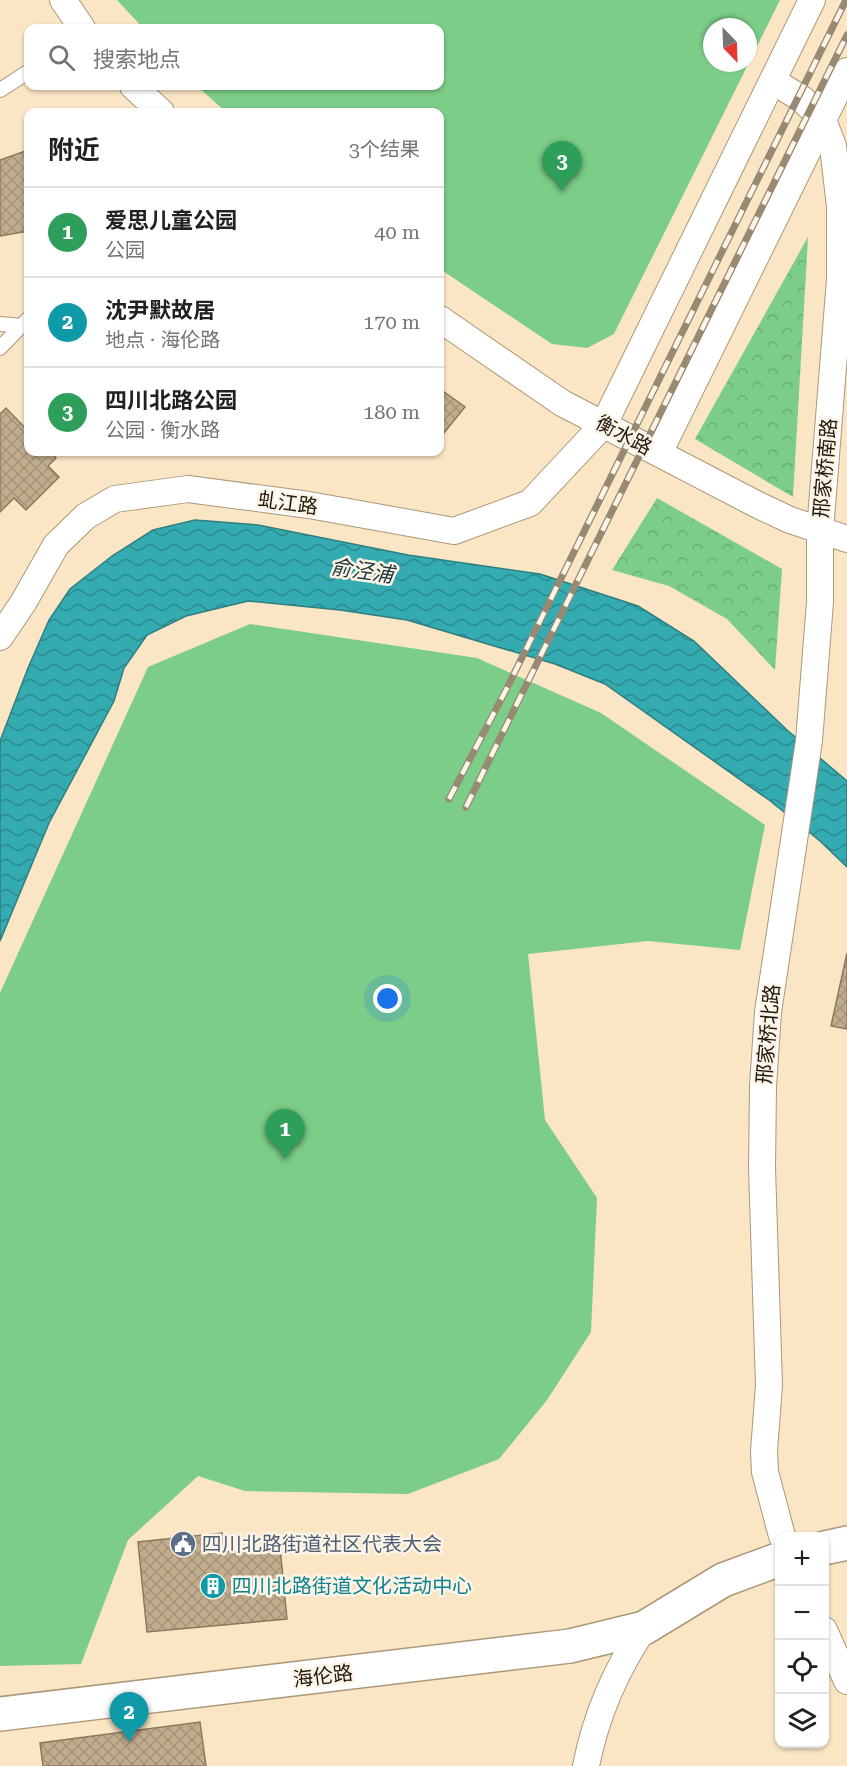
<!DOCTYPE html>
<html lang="zh">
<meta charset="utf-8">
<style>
body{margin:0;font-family:"Roboto Serif","Noto Sans SC",serif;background:#f2f2f2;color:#202124}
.controls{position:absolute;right:18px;bottom:18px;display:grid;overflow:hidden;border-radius:12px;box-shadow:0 2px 4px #0004}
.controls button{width:54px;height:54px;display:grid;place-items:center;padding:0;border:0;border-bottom:2px solid #e0e0e0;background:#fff;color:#202124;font:30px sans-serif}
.compass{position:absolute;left:703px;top:18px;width:54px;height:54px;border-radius:50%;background:#fff;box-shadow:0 2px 4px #0004;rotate:157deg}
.you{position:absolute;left:388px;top:999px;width:21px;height:21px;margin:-15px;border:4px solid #fff;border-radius:50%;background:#1a73e8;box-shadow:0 0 0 9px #1a73e833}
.badge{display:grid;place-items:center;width:39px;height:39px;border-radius:50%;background:#0b8043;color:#fff;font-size:20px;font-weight:700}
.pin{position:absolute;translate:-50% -50px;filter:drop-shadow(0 2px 3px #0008)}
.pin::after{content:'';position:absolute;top:32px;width:21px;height:18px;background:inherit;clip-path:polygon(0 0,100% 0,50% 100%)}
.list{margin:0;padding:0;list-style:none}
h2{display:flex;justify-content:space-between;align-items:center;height:78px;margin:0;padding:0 24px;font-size:26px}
h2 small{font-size:20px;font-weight:400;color:#757577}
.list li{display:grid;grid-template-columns:39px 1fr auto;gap:18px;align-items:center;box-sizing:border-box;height:90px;padding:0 24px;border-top:2px solid #e0e0e0}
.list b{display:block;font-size:22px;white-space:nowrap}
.list p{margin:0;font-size:20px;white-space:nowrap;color:#757577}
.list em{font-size:20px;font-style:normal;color:#757577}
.icon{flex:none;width:33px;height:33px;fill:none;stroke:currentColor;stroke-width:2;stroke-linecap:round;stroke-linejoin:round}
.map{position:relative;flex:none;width:847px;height:1766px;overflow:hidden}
.search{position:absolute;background:#fff;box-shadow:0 2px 4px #0004;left:24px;top:24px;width:420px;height:66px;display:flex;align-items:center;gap:15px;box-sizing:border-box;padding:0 21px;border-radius:12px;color:#757577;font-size:22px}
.panel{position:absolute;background:#fff;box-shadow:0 2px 4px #0004;left:24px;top:108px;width:420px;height:348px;border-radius:12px}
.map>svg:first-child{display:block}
.forest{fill:url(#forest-crowns)}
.park{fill:#7bcd87;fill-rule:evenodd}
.water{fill:url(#water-waves);stroke:#2e7f80;stroke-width:1.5}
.building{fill:url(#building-cross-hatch);stroke:#8c795c;stroke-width:1.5}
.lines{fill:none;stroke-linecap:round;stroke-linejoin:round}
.lane-casing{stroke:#ab9879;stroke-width:16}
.street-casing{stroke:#ab9879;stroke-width:28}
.secondary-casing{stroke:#ab9879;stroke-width:36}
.lane{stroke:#fff;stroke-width:14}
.street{stroke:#fff;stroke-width:26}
.secondary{stroke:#fff;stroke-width:33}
.rail-casing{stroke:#978972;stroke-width:7}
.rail{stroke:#fcf4e7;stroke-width:4.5;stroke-dasharray:14;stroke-linecap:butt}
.labels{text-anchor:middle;stroke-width:5;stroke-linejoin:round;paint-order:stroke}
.street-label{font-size:20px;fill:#20190d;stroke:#fcf4e7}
.service-label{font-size:20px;fill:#4e5e75;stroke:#fcf4e7;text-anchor:start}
.culture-label{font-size:20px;fill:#0d838f;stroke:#fcf4e7;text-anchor:start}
.water-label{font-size:21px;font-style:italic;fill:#203a3b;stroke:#fcf4e7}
</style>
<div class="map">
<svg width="847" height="1766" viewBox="0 0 847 1766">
<defs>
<pattern id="forest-crowns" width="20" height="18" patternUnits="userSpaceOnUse" patternTransform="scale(1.5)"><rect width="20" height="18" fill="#7bcd87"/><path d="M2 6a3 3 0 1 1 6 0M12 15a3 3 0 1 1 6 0" fill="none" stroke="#6aaf73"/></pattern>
<pattern id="water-waves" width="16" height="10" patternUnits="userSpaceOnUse" patternTransform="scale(1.5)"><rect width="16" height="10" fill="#34abb1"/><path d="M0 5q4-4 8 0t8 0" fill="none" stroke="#2c8a8e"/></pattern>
<pattern id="building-cross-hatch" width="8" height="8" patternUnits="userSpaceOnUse" patternTransform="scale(1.5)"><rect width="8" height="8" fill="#c1ad8e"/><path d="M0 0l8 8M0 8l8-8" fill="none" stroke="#a69479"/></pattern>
</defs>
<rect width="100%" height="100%" fill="#fae5c5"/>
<path class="forest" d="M808 237 793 497 695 439Z
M657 498 782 569 775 670 727 619 669 586 612 570Z"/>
<path class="park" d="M117 0H780L614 334 587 348 552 344 440 269V112H226L197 86H440V28H143ZM712 27H748V63H712Z
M250 624 477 658 601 713 765 825 740 950 648 941 528 954 545 1120 597 1198 591 1332 547 1400 499 1459 408 1494 245 1491 198 1476 128 1540 81 1664 0 1666V993L148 667Z"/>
<path class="water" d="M195 520 258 525 408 555 540 574 638 606 694 641 787 730 847 781V867L820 841 769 800 605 684 555 664 407 620 340 610 248 601 186 616 147 635 124 668 114 701 49 823 0 941V741L28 668 49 620 70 589 112 556 153 530Z"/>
<path class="building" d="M28 150V231L0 236V160Z
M440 389 465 407 440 438Z
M6 408 28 431V452H50L56 458 48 466 59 477 26 510 14 498 0 512V414Z
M847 953V1029L831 1026Z
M222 1533 224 1552 280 1547 287 1619 147 1632 138 1542Z
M200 1722 206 1766H43L40 1743Z"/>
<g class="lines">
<g class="lane-casing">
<path id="lane" d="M0 90 28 72
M0 324 22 326
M0 348 28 319"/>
</g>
<g class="street-casing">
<path id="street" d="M63 0 82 28
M773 81 802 99 823 120 833 146 840 207V279L820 531V602L809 741 768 1012 763 1086 762 1168 769 1385 764 1451 765 1472 782 1536
M133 86 161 112
M440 319 562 403 758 505 790 520 847 539
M659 453 847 71
M0 637 23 603 56 545 86 516 115 499 188 489 309 505 454 531 530 503 604 424 812 0
M824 1630 847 1681
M586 1766C596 1715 615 1671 644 1628"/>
</g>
<g class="secondary-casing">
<path id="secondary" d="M824 1548 847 1543
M0 1714 570 1646 644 1628 723 1580 780 1559"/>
</g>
<use href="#lane" class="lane"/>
<use href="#street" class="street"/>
<use href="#secondary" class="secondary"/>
<g class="rail-casing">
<path id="rail" d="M449 799 506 690 846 0
M466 807 847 35"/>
</g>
<use href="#rail" class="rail"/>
</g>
<defs>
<g id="civic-disc" transform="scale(1.35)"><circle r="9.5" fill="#5c6f8a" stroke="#fcf4e7"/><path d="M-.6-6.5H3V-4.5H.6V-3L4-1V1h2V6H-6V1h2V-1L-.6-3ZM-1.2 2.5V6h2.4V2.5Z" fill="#fff"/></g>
<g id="building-disc" transform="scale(1.35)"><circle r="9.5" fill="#0f9aa8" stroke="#fcf4e7"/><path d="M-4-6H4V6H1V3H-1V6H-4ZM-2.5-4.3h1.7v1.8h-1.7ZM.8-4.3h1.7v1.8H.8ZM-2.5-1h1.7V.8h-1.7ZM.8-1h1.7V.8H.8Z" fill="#fff"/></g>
</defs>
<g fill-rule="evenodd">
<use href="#civic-disc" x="183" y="1544"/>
<use href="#building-disc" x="213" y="1586"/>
</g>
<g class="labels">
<g class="street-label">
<text transform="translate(624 435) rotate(28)" y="7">衡水路</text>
<text transform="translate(825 468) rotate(-85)" y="7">邢家桥南路</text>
<text transform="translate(288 503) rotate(8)" y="7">虬江路</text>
<text transform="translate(768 1034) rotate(-85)" y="7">邢家桥北路</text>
<text transform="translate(323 1676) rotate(-7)" y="7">海伦路</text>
</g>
<g class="service-label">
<text x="202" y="1551">四川北路街道社区代表大会</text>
</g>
<g class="culture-label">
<text x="232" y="1593">四川北路街道文化活动中心</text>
</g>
<g class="water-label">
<text transform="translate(362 571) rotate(8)" y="7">俞泾浦</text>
</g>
</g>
</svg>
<div class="controls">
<button>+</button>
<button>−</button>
<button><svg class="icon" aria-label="locate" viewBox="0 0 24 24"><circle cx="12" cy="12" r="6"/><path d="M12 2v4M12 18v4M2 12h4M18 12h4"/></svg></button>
<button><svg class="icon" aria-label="layers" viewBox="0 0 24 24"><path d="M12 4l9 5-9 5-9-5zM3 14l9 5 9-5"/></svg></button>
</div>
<svg class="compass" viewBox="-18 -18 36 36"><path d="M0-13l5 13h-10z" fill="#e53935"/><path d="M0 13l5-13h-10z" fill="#757577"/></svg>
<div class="you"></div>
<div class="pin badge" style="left:285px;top:1159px;background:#2e9e5b">1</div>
<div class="pin badge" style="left:129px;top:1742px;background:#0f9aa8">2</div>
<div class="pin badge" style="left:562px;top:191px;background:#2e9e5b">3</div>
<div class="search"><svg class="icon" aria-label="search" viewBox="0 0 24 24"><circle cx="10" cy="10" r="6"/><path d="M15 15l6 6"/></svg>搜索地点</div>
<section class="panel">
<h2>附近<small>3个结果</small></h2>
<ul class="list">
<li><span class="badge" style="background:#2e9e5b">1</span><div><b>爱思儿童公园</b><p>公园</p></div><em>40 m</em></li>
<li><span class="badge" style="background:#0f9aa8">2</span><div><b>沈尹默故居</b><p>地点 · 海伦路</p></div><em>170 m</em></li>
<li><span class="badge" style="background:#2e9e5b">3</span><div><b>四川北路公园</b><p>公园 · 衡水路</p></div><em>180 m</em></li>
</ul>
</section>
</div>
